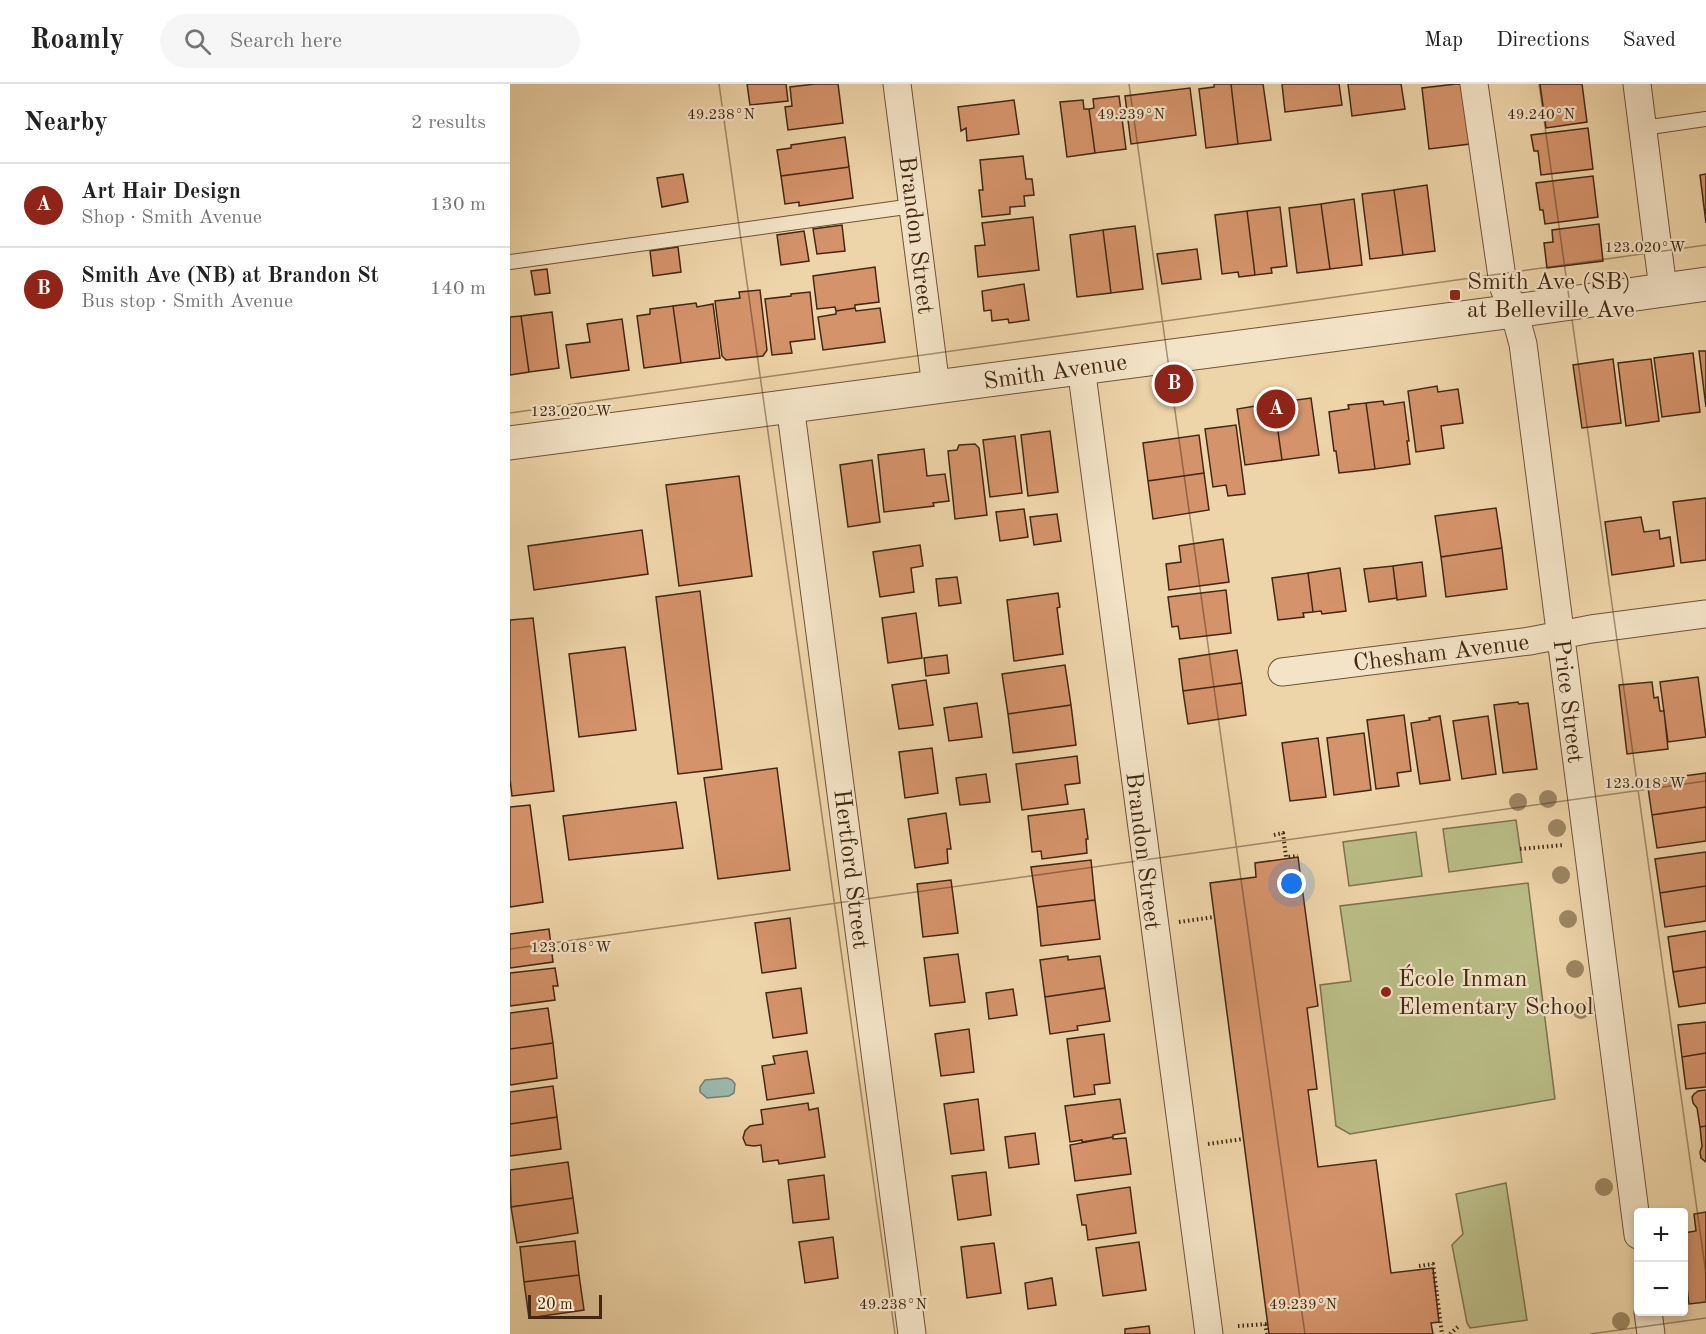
<!DOCTYPE html>
<meta charset="utf-8">
<style>
body{margin:0;font-family:"Old Standard TT",serif;background:#f6f6f6;color:#222}
.controls{position:absolute;right:18px;bottom:18px;display:grid;overflow:hidden;border-radius:6px;box-shadow:0 3px 9px #0003}
.controls button{width:54px;height:54px;display:grid;place-items:center;padding:0;border:0;border-bottom:2px solid #e0e0e0;background:#fff;color:#222;font:30px sans-serif}
.scale{position:absolute;left:18px;bottom:15px;width:74px;box-sizing:border-box;padding-left:6px;border:3px solid #432713;border-top:0;font-size:16px;line-height:21px;white-space:nowrap;color:#432713;-webkit-text-stroke:4px #f4e4c7;paint-order:stroke}
.you{position:absolute;left:782px;top:800px;width:21px;height:21px;margin:-15px;border:4px solid #fff;border-radius:50%;background:#1a73e8;box-shadow:0 0 0 9px #1a73e833}
.badge{display:grid;place-items:center;width:39px;height:39px;border-radius:50%;background:#8f2418;color:#fff;font-size:20px;font-weight:700}
.pin{position:absolute;translate:-50% -50%;border:3px solid #fff;box-shadow:0 2px 6px #0006}
.list{margin:0;padding:0;list-style:none}
h2{display:flex;justify-content:space-between;align-items:center;height:78px;margin:0;padding:0 24px;font-size:26px}
h2 small{font-size:20px;font-weight:400;color:#767676}
.list li{display:grid;grid-template-columns:39px 1fr auto;gap:18px;align-items:center;box-sizing:border-box;height:84px;padding:0 24px;border-top:2px solid #e0e0e0}
.list b{display:block;font-size:22px;white-space:nowrap}
.list p{margin:0;font-size:20px;white-space:nowrap;color:#767676}
.list em{font-size:20px;font-style:normal;color:#767676}
.icon{flex:none;width:33px;height:33px;fill:none;stroke:currentColor;stroke-width:2;stroke-linecap:round;stroke-linejoin:round}
.map{position:relative;flex:none;width:1196px;height:1250px;overflow:hidden}
header{display:flex;align-items:center;gap:36px;box-sizing:border-box;height:84px;padding:0 30px;background:#fff;border-bottom:2px solid #e0e0e0}
header strong{font-size:28px}
nav{display:flex;gap:33px;margin-inline-start:auto;font-size:21px}
.search{width:420px;height:54px;background:#f6f6f6;display:flex;align-items:center;gap:15px;box-sizing:border-box;padding:0 21px;border-radius:33px;color:#767676;font-size:22px}
main{display:flex}
aside{flex:1;background:#fff}
.map>svg:first-child{display:block}
.green{fill:#babd87;stroke:#7e724d;stroke-width:1.5}
.water{fill:#9ab8ae;stroke:#777e70;stroke-width:1.5}
.building{fill:#d5936b;stroke:#432713;stroke-width:1.5}
.lines{fill:none;stroke-linecap:round;stroke-linejoin:round}
.service-casing{stroke:#6e5238;stroke-width:16}
.minor-casing{stroke:#6e5238;stroke-width:29}
.tertiary-casing{stroke:#6e5238;stroke-width:35}
.path{stroke:#432713;stroke-width:4;stroke-dasharray:1.5 3;stroke-linecap:butt}
.service{stroke:#f4e4c7;stroke-width:14}
.minor{stroke:#f4e4c7;stroke-width:27}
.tertiary{stroke:#f4e4c7;stroke-width:33}
.tree{fill:#9d8663}
.ticks{fill:none;stroke:#432713;stroke-width:1.5;stroke-opacity:0.45}
.poi-dot{fill:#8f2418;stroke:#f4e4c7;stroke-width:2}
.labels{text-anchor:middle;stroke-width:4.5;stroke-linejoin:round;paint-order:stroke}
.street-label{font-size:24px;fill:#432713;stroke:#f4e4c7}
.poi-label{font-size:24px;fill:#432713;stroke:#f4e4c7;text-anchor:start}
.ticks-label{font-size:15px;text-anchor:middle;fill:#432713;stroke:#f4e4c7;stroke-width:4.5;stroke-linejoin:round;paint-order:stroke}
</style>
<header>
<strong>Roamly</strong>
<div class="search"><svg class="icon" aria-label="search" viewBox="0 0 24 24"><circle cx="10" cy="10" r="6"/><path d="M15 15l6 6"/></svg>Search here</div>
<nav><a>Map</a><a>Directions</a><a>Saved</a></nav>
</header>
<main>
<aside>
<h2>Nearby<small>2 results</small></h2>
<ul class="list">
<li><span class="badge">A</span><div><b>Art Hair Design</b><p>Shop · Smith Avenue</p></div><em>130 m</em></li>
<li><span class="badge">B</span><div><b>Smith Ave (NB) at Brandon St</b><p>Bus stop · Smith Avenue</p></div><em>140 m</em></li>
</ul>
</aside>
<div class="map">
<svg width="1196" height="1250" viewBox="0 0 1196 1250">
<rect width="100%" height="100%" fill="#eed5a9"/>
<filter id="stains"><feTurbulence type="fractalNoise" baseFrequency=".00333" numOctaves="4"/><feColorMatrix values="0 0 0 0 .2 0 0 0 0 .09 0 0 0 0 .02 0 0 0 .5 -.17"/></filter>
<radialGradient id="worn" r=".72"><stop offset=".6" stop-color="#630" stop-opacity="0"/><stop offset="1" stop-color="#630" stop-opacity=".3"/></radialGradient>
<path class="green" d="M1006 736 1012 778 939 788 933 745Z
M906 748 912 792 839 802 833 758Z
M1018 799 1045 1015 840 1050 826 1042 810 901 841 897 830 822Z
M996 1099 1017 1236 960 1244 957 1239 942 1161 953 1150 946 1110Z"/>
<path class="water" d="M217 994 222 996 225 1000 224 1009 219 1012 197 1014 190 1008V1003L195 996Z"/>
<path class="building" d="M237 0H276L278 17 240 21Z
M305 0H328L333 39 278 46 275 23 282 22 280 3Z
M704 0H721L728 60 696 64 689 5 704 3Z
M721 0H753L761 56 728 60Z
M772 0H829L832 21 775 28Z
M838 0H891L895 25 842 32Z
M946 0H953L960 60 919 65 912 4Z
M1030 0H1072L1077 38 1036 44Z
M680 4 686 51 621 60 615 12Z
M609 12 616 65 585 69 579 25 584 24 583 15Z
M504 16 509 50 457 57 456 44 451 47 448 23Z
M573 16 574 25H579L585 69 557 73 550 18Z
M1078 44 1083 85 1031 91 1028 67H1024L1021 51Z
M335 53 339 83 271 92 267 66 281 64V61Z
M513 72 516 95H522L524 111 514 112 515 122 500 123V130L472 133 469 106H473L470 76Z
M339 83 343 114 289 122V118L275 120 271 92Z
M173 90 178 118 152 123 147 94Z
M1196 90V139L1190 91Z
M1083 92 1088 133 1035 140 1033 126H1030L1026 99Z
M917 101 925 167 893 171 884 106Z
M884 106 893 171 860 175 852 110Z
M844 115 852 181 820 185 811 120Z
M811 120 820 185 787 189 779 124Z
M770 123 777 182 761 184 762 189 745 191 737 127Z
M737 127 745 191 729 193 728 188 712 190 705 131Z
M523 133 529 186 468 193 465 162 475 161 472 139Z
M1089 140 1093 177 1037 184 1034 159 1043 158 1042 146Z
M332 141 335 167 307 170 303 145Z
M625 142 633 205 601 209 593 146Z
M593 146 601 209 567 213 560 151Z
M294 147 299 177 271 181 267 151Z
M168 163 171 188 143 192 140 167Z
M687 165 691 195 652 200 647 170Z
M365 183 369 218 345 221V224L326 227 325 223 307 225 303 192Z
M37 185 40 209 25 211 21 187Z
M514 200 519 236 499 239 498 235 482 237 481 226 474 227 472 207Z
M250 206 257 266 253 272 216 276 212 272 205 217 230 214 229 208Z
M300 208 305 255 280 258 282 269 262 271 255 215 281 212V210Z
M186 219 187 223 203 220 210 274 171 279 163 222Z
M163 222 171 279 134 284 127 232 140 230V225Z
M345 224 346 227 370 224 375 258 313 266 308 233 326 230V227Z
M42 228 49 284 19 288 11 232Z
M11 232 19 288 0 291V233Z
M112 235 119 286 61 294 56 261 80 258 77 240Z
M1189 267H1196V323Z
M1183 269 1190 328 1152 333 1144 274Z
M1103 275 1111 339 1072 344 1063 281Z
M1141 275 1149 337 1116 342 1108 279Z
M927 302 928 308 948 305 953 339 931 342 934 364 906 368 898 307Z
M801 314 809 371 772 376 764 319Z
M873 317 874 321 894 318 899 357H897L900 380 865 385 856 319Z
M764 319 772 376 735 381 727 325Z
M856 319 865 385 829 389 826 367H824L819 328 839 325 838 321Z
M726 341 735 410 718 412 716 401 703 403 695 345Z
M540 347 548 408 518 412 511 351Z
M689 351 694 389 638 397 633 359Z
M505 352 512 409 480 413 473 356Z
M465 360 469 364 477 431 445 435 438 367 447 366 449 361Z
M414 365 417 392 435 390 439 417 423 419 424 422 374 428 368 371Z
M362 376 370 438 338 443 330 381Z
M694 389 699 426 643 435 638 397Z
M229 392 242 492 169 502 156 401Z
M1196 414V476L1171 479 1163 418Z
M986 424 992 464 931 473 925 432Z
M514 425 518 453 490 457 486 428Z
M547 430 551 457 524 461 520 433Z
M1131 433 1134 448 1149 446 1150 455 1160 453 1164 482 1102 491 1095 438Z
M132 446 138 490 24 506 18 462Z
M713 455 719 498 659 506 656 480 671 478 669 462Z
M410 461 413 482 401 484 404 508 370 513 363 468Z
M992 464 997 505 936 513 931 473Z
M912 478 916 512 887 516 883 482Z
M883 482 887 514 859 518 854 485Z
M830 484 836 527 812 530 811 527 803 528 798 489Z
M798 489 803 528 793 529 794 533 768 536 762 494Z
M447 493 451 519 429 522 426 495Z
M716 506 721 549 670 555 668 542 662 543 658 513Z
M190 507 212 685 168 690 146 513Z
M548 509 550 523 547 524 553 570 504 577 497 516Z
M406 529 412 574 378 579 372 534Z
M23 534 44 707 2 712 0 695V536Z
M115 563 126 646 69 653 59 570Z
M727 566 732 599 673 607 669 575Z
M437 571 439 589 416 592 414 574Z
M555 581 561 621 498 630 492 590Z
M1188 593 1196 653 1158 658 1150 598Z
M416 596 423 641 389 645 382 601Z
M1142 598 1144 614 1148 613 1150 627H1154L1158 665 1117 670 1109 601Z
M732 599 736 631 678 640 673 607Z
M1008 618 1009 620 1018 619 1027 685 993 689 984 621Z
M467 619 472 653 439 657 434 624Z
M561 621 566 661 503 669 498 630Z
M894 631 901 687 887 689 889 702 866 705 857 636Z
M930 632 940 696 910 700 901 639 920 636 919 634Z
M978 632 986 690 952 695 943 637Z
M854 649 861 706 824 711 817 654Z
M808 654 816 713 780 717 772 659Z
M422 664 428 709 395 714 389 668Z
M567 672 570 699 555 701 558 720 512 726 506 680Z
M267 684 280 786 208 795 194 694Z
M1196 689V723L1142 731 1137 697Z
M476 690 480 718 450 721 446 694Z
M166 718 173 764 59 776 53 732Z
M20 721 33 818 0 823V723Z
M1196 723V757L1147 764 1142 731Z
M574 725 578 755H576L577 769 532 775 531 767 522 768 518 732Z
M436 729 441 765H437L438 779 405 784 398 735Z
M1196 768V802L1150 809 1145 775Z
M788 773 808 922 797 924 807 1005 798 1006 808 1083 866 1076 881 1189 923 1184 929 1238 921 1239 923 1250H759L700 799 746 793 745 779Z
M581 776 585 816 527 823 521 783Z
M441 796 448 849 413 853 407 800Z
M1196 802V837L1155 843 1150 809Z
M585 816 590 855 531 862 527 823Z
M280 834 286 884 252 889 245 839Z
M39 845 43 878 0 884V850Z
M1196 847V883L1163 888 1158 853Z
M448 870 455 918 420 922 414 874Z
M558 872V876L590 872 595 904 535 913 530 876Z
M1196 883V919L1169 923 1163 888Z
M45 884 48 902H43L45 916 0 922V889Z
M291 904 297 949 263 954 256 909Z
M595 904 600 937 567 942 568 946 540 950 535 913Z
M503 905 507 931 479 935 476 909Z
M38 924 43 959 0 965V929Z
M1196 938V969L1172 973 1168 941Z
M459 945 464 988 431 992 425 950Z
M594 950 600 999 584 1001 585 1010 564 1013 557 955Z
M43 959 47 994 0 1001V965Z
M297 967 304 1009 257 1016 252 982 265 980 263 972Z
M1196 969V1003L1176 1005 1172 973Z
M43 1002 47 1033 0 1040V1008Z
M1196 1006V1042L1190 1043 1187 1024 1183 1019 1182 1013 1184 1010 1188 1007Z
M468 1015 474 1066 441 1070 434 1020Z
M610 1015 615 1049 603 1051V1053L572 1058V1056L560 1058 555 1022Z
M298 1019 299 1026 308 1024 315 1073 269 1080 268 1076 253 1078 251 1061 244 1062 236 1061 233 1054 235 1047 240 1042 253 1040 251 1026Z
M47 1033 51 1065 0 1072V1040Z
M1196 1042V1078L1191 1074 1190 1068 1192 1062 1190 1043Z
M525 1049 529 1080 499 1084 495 1053Z
M603 1053V1055L616 1054 621 1090 565 1097 560 1061Z
M58 1078 63 1114 1 1123 0 1086Z
M476 1088 481 1131 448 1136 442 1092Z
M314 1091 319 1135 283 1139 278 1096Z
M620 1103 626 1149 578 1156 576 1141H572L567 1111Z
M63 1114 68 1149 7 1159 1 1123Z
M1196 1128V1218L1179 1220 1174 1178V1149L1186 1147 1184 1130Z
M323 1153 328 1194 295 1199 289 1158Z
M65 1157 69 1191 14 1198 10 1163Z
M629 1158 636 1206 593 1212 586 1164Z
M484 1159 491 1209 457 1214 451 1163Z
M69 1191 74 1226 19 1234 14 1198Z
M542 1194 546 1221 518 1225 515 1199Z
M639 1242 640 1250H615V1245Z"/>
<g class="lines">
<g class="service-casing">
<path id="service" d="M1133 44 1196 35
M0 178 403 122"/>
</g>
<g class="minor-casing">
<path id="minor" d="M387 0 426 303
M964 0 992 193 994 204 1004 227 1013 260 1128 1151
M1127 0 1153 205
M571 283 699 1250
M280 321 402 1250
M772 588 1020 557 1081 545 1196 530
M1138 1228 1141 1250"/>
</g>
<g class="tertiary-casing">
<path id="tertiary" d="M0 359 1004 227 1196 200"/>
</g>
<path class="path" d="M764 751 773 749 776 773 788 772
M1010 765 1054 761
M669 838 704 833
M698 1060 733 1055
M909 1182 923 1180 932 1250
M755 1240 757 1250
M728 1242 757 1240
M940 1250 950 1241"/>
<use href="#service" class="service"/>
<use href="#minor" class="minor"/>
<use href="#tertiary" class="tertiary"/>
</g>
<g class="tree">
<circle cx="1038" cy="715" r="9"/>
<circle cx="1008" cy="718" r="9"/>
<circle cx="1047" cy="744" r="9"/>
<circle cx="1051" cy="791" r="9"/>
<circle cx="1058" cy="835" r="9"/>
<circle cx="1065" cy="885" r="9"/>
<circle cx="1071" cy="926" r="9"/>
<circle cx="1094" cy="1103" r="9"/>
<circle cx="1111" cy="1237" r="9"/>
</g>
<path class="ticks" d="M209 0 385 1250M619 0 795 1250M1029 0 1196 1190M0 329 1196 161M0 865 1196 697M1080 1250 1196 1234"/>
<g class="poi-dot">
<rect x="939" y="205" width="12" height="12" rx="3"/>
<circle cx="876" cy="908" r="6"/>
</g>
<g class="labels">
<g class="street-label">
<text transform="translate(407 151) rotate(83)" y="8">Brandon Street</text>
<text transform="translate(545 287) rotate(-8)" y="8">Smith Avenue</text>
<text transform="translate(931 568) rotate(-7)" y="8">Chesham Avenue</text>
<text transform="translate(1059 617) rotate(83)" y="8">Price Street</text>
<text transform="translate(634 767) rotate(83)" y="8">Brandon Street</text>
<text transform="translate(342 785) rotate(83)" y="8">Hertford Street</text>
</g>
<g class="poi-label">
<text x="957" y="205">Smith Ave (SB)<tspan x="957" dy="28">at Belleville Ave</tspan></text>
<text x="888" y="902">École Inman<tspan x="888" dy="28">Elementary School</tspan></text>
</g>
</g>
<g class="ticks-label">
<text x="211" y="35">49.238°N</text>
<text x="621" y="35">49.239°N</text>
<text x="1031" y="35">49.240°N</text>
<text x="1135" y="168">123.020°W</text>
<text x="61" y="332">123.020°W</text>
<text x="1135" y="704">123.018°W</text>
<text x="61" y="868">123.018°W</text>
<text x="383" y="1225">49.238°N</text>
<text x="793" y="1225">49.239°N</text>
</g>
<rect width="100%" height="100%" filter="url(#stains)"/>
<rect width="100%" height="100%" fill="url(#worn)"/>
</svg>
<div class="controls">
<button>+</button>
<button>−</button>
</div>
<div class="scale">20 m</div>
<div class="you"></div>
<div class="pin badge" style="left:766px;top:325px">A</div>
<div class="pin badge" style="left:664px;top:300px">B</div>
</div>
</main>
